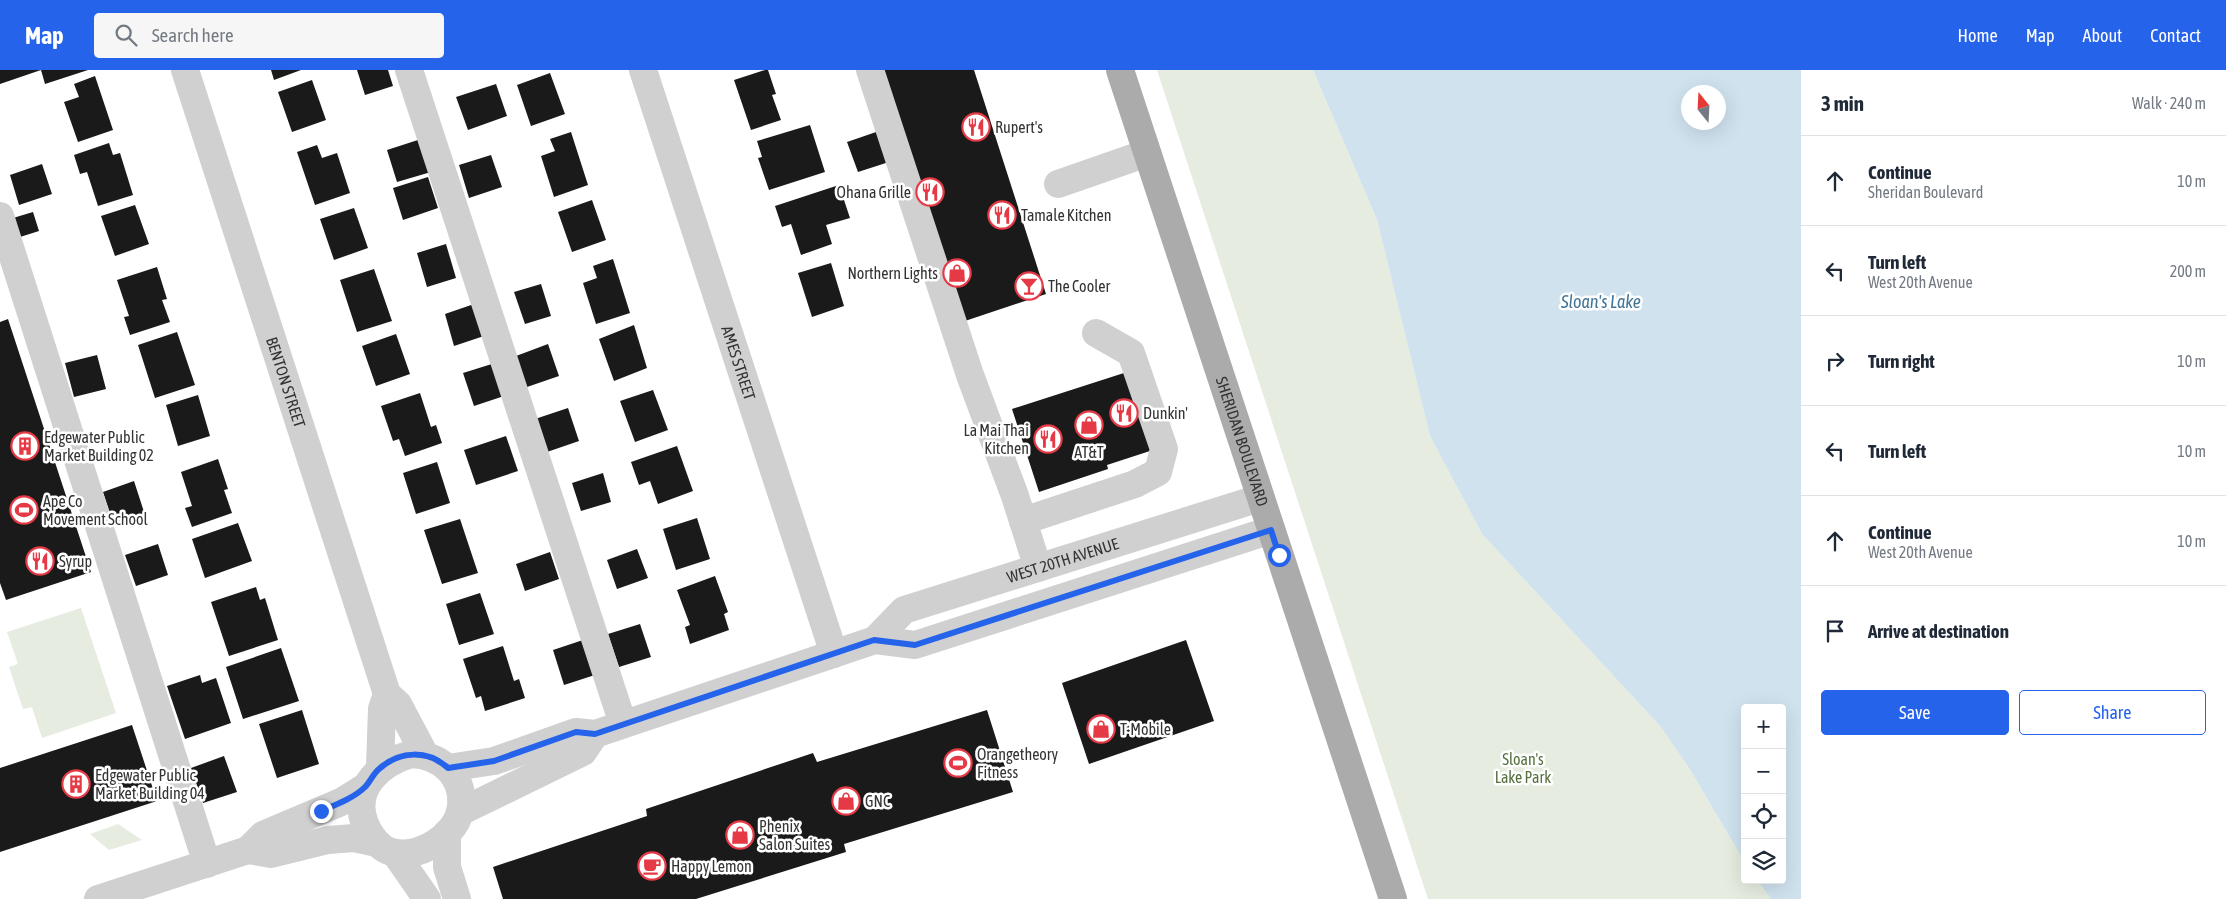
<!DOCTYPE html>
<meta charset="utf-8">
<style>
body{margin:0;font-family:"Asap Condensed",sans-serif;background:#f6f6f7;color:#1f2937}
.controls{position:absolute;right:15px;bottom:15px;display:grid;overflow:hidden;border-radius:5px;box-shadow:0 5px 20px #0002}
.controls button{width:45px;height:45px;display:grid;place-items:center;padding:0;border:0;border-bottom:1px solid #e0e1e3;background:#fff;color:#1f2937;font:25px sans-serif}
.compass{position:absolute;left:1681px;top:15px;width:45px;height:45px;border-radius:50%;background:#fff;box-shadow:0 5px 20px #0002;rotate:342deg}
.stop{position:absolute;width:15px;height:15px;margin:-11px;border:4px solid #2563eb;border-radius:50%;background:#fff}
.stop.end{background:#2563eb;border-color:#fff;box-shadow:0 1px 5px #0008}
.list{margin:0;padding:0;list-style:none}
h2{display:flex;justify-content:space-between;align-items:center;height:65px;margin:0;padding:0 20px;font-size:21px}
h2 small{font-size:16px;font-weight:400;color:#747a83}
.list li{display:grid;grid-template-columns:32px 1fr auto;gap:15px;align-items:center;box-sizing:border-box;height:90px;padding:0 20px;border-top:1px solid #e0e1e3}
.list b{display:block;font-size:19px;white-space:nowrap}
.list p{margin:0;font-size:16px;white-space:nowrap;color:#747a83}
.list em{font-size:16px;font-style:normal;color:#747a83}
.actions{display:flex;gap:10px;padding:15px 20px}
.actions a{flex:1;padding:11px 0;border:1px solid #2563eb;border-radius:5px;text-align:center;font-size:18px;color:#2563eb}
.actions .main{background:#2563eb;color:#fff}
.icon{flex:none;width:28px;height:28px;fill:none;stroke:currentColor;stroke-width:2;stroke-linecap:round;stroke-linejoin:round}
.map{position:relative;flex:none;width:1801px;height:829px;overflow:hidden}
header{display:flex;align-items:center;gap:30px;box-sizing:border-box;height:70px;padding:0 25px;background:#2563eb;color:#fff}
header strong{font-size:24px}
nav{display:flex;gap:28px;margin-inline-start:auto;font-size:18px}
.search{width:350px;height:45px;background:#f6f6f7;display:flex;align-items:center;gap:12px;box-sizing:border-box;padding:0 18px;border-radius:5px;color:#747a83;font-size:19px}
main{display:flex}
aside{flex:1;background:#fff}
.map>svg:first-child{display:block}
.green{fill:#e6ecdf}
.water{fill:#cfe2ee;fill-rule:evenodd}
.building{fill:#1a1a1a}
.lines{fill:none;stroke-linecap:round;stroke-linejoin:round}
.minor{stroke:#d0d0d0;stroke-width:28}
.major{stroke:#ababab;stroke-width:28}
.route{stroke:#2563eb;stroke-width:6}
.labels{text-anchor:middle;stroke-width:5;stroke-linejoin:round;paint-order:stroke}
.poi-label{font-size:16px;fill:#333;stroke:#fff;text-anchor:start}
.street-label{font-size:16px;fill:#333;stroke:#fff}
.park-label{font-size:16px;fill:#56703f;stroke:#fff}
.water-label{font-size:18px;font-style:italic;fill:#3f7597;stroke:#fff}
</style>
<header>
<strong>Map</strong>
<div class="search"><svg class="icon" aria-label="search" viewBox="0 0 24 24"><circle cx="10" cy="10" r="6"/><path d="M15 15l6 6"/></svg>Search here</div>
<nav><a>Home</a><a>Map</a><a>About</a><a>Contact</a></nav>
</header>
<main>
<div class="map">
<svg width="1801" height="829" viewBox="0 0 1801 829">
<rect width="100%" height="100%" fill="#fff"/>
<path class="green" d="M1157 0H1313L1377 150 1430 366 1482 464 1660 656 1689 698 1745 793V810H1757L1771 829H1428Z
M81 538 116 643 42 668 32 637 23 639 9 597 18 594 7 562Z
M118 754 142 770 109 780 90 764Z"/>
<path class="water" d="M1313 0H1801V829H1771L1757 810H1782V638H1745V793L1689 698 1660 656 1482 464 1430 366 1377 150ZM1688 22H1718V52H1688Z"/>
<path class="building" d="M0 0H88L45 14 41 0 0 14Z
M271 0H301L274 10Z
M357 0H388L393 16 365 25Z
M765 0H768L776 24 772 25 781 50 751 60 734 10Z
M879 0H974L1046 224 962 252Z
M550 3 565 44 531 56 517 15Z
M95 6 113 60 78 72 64 32 79 27 74 14Z
M312 10 326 50 292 62 278 22Z
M496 14 507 46 468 60 456 27Z
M810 55 825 102 769 120 758 88 762 87 757 71Z
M879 61 889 92 858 102 847 72Z
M571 62 588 115 554 127 541 86 555 81 550 69Z
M421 69 431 102 397 112 387 80Z
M109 73 113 85 120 83 133 125 98 136 87 102 80 104 74 85Z
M317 75 322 88 337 83 350 123 315 135 297 82Z
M491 85 502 117 469 128 459 95Z
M42 94 52 124 19 135 10 105Z
M428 107 438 138 403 150 393 118Z
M839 115 850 148 826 155 832 174 801 185 791 154 782 157 775 136Z
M592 130 606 170 572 182 558 142Z
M135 135 149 174 115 186 101 146Z
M354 138 368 178 334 190 320 149Z
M33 142 39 161 20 167 13 148Z
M446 174 456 208 427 217 417 183Z
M613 189 630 243 596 254 583 213 597 208 593 196Z
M831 193 844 236 812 247 798 203Z
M157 197 167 229 162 230 170 252 130 265 124 247 129 246 117 210Z
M374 199 392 251 357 262 340 210Z
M541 214 551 246 525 254 514 222Z
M474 234 484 266 454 276 445 244Z
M8 249 91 502 6 530 0 513V252Z
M634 255 647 298 614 311 599 269Z
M177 262 195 315 155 328 138 275Z
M396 264 410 304 376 316 362 276Z
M548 274 559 306 527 317 516 286Z
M97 285 106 319 74 327 65 293Z
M495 293 507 325 474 336 463 303Z
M1127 302 1153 380 1107 395 1108 399 1039 422 1012 339Z
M653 320 668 360 635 372 620 331Z
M420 323 431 357 436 355 442 373 405 386 399 369 393 371 381 336Z
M198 325 210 366 178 376 166 335Z
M568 338 579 371 547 382 535 349Z
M506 366 518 401 476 415 464 380Z
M677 376 693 421 658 434 650 411 639 415 631 392Z
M218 389 228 419 224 420 232 443 192 457 185 438 192 436 181 402Z
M437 392 450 433 416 444 403 403Z
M603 403 611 432 581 441 572 413Z
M134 411 145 445 114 455 103 422Z
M697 448 710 489 676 500 663 459Z
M460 449 478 503 442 514 424 460Z
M238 453 252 491 205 508 192 469Z
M158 474 168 505 136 516 125 485Z
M637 479 648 508 617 519 607 490Z
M550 482 559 509 525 521 516 494Z
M715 506 728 542 724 544 729 560 690 574 685 557 690 555 677 520Z
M256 517 260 530 265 528 278 570 229 586 211 532Z
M480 523 494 564 459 575 446 534Z
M640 554 651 587 619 597 608 564Z
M586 569 598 604 564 615 553 580Z
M1186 570 1214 651 1089 694 1062 613Z
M503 576 514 611 519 609 525 628 485 641 481 626 476 628 463 589Z
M281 578 299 631 243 649 226 597Z
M200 605 202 613 216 608 231 653 185 669 167 616Z
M302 640 319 694 277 708 259 654Z
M987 640 1013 722 844 774 846 782 696 829H503L493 797 647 746 646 739 813 683 817 692Z
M132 655 157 731 0 782V698Z
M224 686 237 722 203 733 191 698Z"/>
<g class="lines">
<g class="minor">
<path id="s1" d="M185 0 387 624 398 634 425 685"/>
<path d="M409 0 623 654"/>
<path id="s2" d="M643 0 834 584"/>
<path d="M870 0 970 305 1015 426 1038 498"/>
<path d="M1058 114 1147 83"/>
<path d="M0 146 207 794"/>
<path d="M1023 451 1135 414 1158 402 1164 379 1131 283 1096 263"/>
<path id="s3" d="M875 570 904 540 1260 428"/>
<path d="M411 684C442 685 467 708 460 742 453 770 409 795 383 778 374 772 369 763 365 754 351 719 380 693 411 684Z"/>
<path d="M380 697 382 639 387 624"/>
<path d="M448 698 494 691 576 662 595 664 875 570 915 575 1271 460"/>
<path d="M460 742 583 682 595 664"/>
<path d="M447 763V797L457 829"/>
<path d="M248 780 263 765 341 732 365 717"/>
<path d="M395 783 427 829"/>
<path d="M98 829 248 780 271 784 328 770 354 768 377 773"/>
</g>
<path class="major" id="s4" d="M1120 0 1393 829"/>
</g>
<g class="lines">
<path class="route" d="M321 741C335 735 354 728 365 717 370 712 373 704 379 699 400 680 428 680 448 698L494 691 576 662 595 664 874 570 915 575 1271 460 1279 485"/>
</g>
<defs>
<g id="restaurant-ring" transform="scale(1.4375)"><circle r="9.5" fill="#fff" stroke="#e63946" stroke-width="1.5"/><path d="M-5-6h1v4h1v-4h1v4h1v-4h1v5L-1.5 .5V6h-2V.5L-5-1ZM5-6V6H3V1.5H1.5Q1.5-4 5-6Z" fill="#e63946"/></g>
<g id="shop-ring" transform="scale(1.4375)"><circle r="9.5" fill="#fff" stroke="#e63946" stroke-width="1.5"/><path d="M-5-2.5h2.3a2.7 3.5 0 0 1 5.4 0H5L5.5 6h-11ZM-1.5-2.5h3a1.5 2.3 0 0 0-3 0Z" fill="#e63946"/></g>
<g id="bar-ring" transform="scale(1.4375)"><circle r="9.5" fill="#fff" stroke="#e63946" stroke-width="1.5"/><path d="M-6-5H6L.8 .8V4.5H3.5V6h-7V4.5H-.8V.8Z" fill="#e63946"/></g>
<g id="building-ring" transform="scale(1.4375)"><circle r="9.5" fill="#fff" stroke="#e63946" stroke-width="1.5"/><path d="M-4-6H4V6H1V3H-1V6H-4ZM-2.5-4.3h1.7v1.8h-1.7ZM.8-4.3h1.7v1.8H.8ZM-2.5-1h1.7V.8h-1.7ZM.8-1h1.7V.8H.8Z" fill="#e63946"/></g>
<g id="stadium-ring" transform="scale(1.4375)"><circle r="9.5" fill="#fff" stroke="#e63946" stroke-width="1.5"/><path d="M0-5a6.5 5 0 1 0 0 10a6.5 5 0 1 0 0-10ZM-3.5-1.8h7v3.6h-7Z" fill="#e63946"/></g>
<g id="cafe-ring" transform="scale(1.4375)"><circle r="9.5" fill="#fff" stroke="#e63946" stroke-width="1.5"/><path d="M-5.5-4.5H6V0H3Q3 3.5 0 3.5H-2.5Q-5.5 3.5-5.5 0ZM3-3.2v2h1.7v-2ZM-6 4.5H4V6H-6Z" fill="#e63946"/></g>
</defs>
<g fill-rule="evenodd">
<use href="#restaurant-ring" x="976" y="57"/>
<use href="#restaurant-ring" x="930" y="122"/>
<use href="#restaurant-ring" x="1002" y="145"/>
<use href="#shop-ring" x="957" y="203"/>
<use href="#bar-ring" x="1029" y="216"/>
<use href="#restaurant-ring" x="1124" y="343"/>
<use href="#shop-ring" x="1089" y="355"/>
<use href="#restaurant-ring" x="1048" y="369"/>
<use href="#building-ring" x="25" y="376"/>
<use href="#stadium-ring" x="24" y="440"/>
<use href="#restaurant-ring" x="40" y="491"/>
<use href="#shop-ring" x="1101" y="659"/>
<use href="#stadium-ring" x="958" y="693"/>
<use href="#building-ring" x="76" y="714"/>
<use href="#shop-ring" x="846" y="731"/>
<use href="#shop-ring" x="740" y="765"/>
<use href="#cafe-ring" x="652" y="796"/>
</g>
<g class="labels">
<g class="poi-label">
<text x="995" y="63">Rupert's</text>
<text x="911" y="128" text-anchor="end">Ohana Grille</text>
<text x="1021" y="151">Tamale Kitchen</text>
<text x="938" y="209" text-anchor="end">Northern Lights</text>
<text x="1048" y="222">The Cooler</text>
<text x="1143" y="349">Dunkin'</text>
<text x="1029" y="366" text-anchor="end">La Mai Thai<tspan x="1029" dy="18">Kitchen</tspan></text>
<text x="44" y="373">Edgewater Public<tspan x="44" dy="18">Market Building 02</tspan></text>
<text x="1089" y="388" text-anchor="middle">AT&amp;T</text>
<text x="43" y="437">Ape Co<tspan x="43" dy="18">Movement School</tspan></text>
<text x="59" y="497">Syrup</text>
<text x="1120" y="665">T-Mobile</text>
<text x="977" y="690">Orangetheory<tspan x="977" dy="18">Fitness</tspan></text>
<text x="95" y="711">Edgewater Public<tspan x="95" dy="18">Market Building 04</tspan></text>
<text x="865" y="737">GNC</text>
<text x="759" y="762">Phenix<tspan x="759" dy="18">Salon Suites</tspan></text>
<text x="671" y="802">Happy Lemon</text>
</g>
<g class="street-label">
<text dy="6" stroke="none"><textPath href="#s2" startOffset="308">AMES STREET</textPath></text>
<text dy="6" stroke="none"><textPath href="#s1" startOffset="328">BENTON STREET</textPath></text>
<text dy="6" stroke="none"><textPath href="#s4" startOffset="391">SHERIDAN BOULEVARD</textPath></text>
<text dy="6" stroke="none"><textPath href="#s3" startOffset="208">WEST 20TH AVENUE</textPath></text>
</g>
<g class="park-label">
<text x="1523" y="695">Sloan's<tspan x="1523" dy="18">Lake Park</tspan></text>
</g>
<g class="water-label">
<text x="1601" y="238">Sloan's Lake</text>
</g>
</g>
</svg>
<div class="controls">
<button>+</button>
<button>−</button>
<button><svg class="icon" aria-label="locate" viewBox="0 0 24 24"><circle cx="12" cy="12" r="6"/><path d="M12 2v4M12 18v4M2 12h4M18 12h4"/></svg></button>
<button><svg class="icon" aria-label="layers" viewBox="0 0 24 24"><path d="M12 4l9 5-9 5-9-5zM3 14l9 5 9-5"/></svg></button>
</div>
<svg class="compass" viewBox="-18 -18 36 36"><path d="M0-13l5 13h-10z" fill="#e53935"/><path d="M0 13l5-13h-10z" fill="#747a83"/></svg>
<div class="stop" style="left:1279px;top:485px"></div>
<div class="stop end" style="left:321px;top:741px"></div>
</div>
<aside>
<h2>3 min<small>Walk · 240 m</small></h2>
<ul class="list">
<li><svg class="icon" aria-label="ahead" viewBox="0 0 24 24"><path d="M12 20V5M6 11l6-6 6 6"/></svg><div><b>Continue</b><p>Sheridan Boulevard</p></div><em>10 m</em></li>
<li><svg class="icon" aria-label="left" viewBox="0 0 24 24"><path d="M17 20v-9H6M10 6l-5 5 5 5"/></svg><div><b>Turn left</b><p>West 20th Avenue</p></div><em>200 m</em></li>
<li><svg class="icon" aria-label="right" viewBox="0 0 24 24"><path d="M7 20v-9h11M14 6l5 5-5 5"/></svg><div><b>Turn right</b></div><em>10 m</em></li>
<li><svg class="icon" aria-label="left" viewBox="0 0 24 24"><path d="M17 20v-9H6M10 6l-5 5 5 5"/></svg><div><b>Turn left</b></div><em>10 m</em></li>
<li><svg class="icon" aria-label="ahead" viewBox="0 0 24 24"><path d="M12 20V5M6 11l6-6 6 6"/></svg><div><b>Continue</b><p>West 20th Avenue</p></div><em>10 m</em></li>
<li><svg class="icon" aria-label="arrive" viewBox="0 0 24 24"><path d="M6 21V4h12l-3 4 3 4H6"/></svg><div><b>Arrive at destination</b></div></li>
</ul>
<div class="actions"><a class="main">Save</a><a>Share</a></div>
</aside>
</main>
